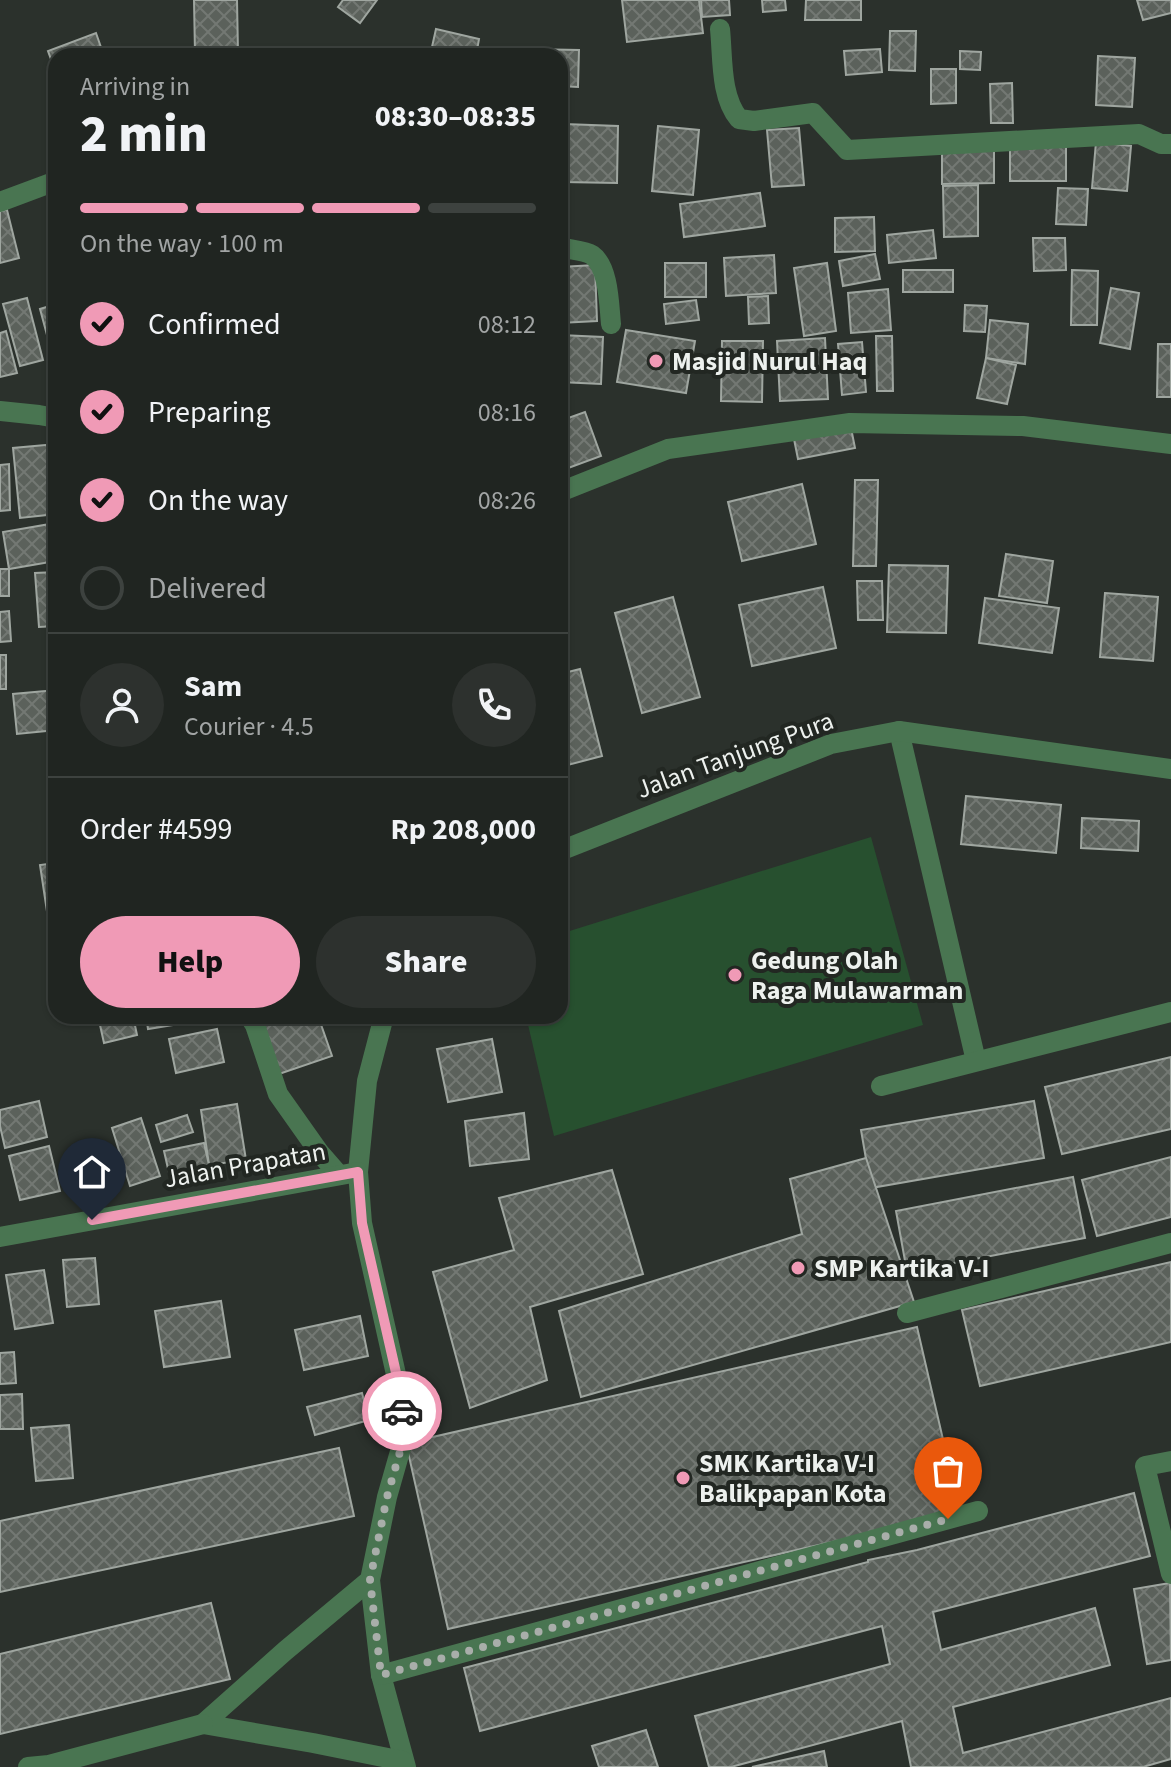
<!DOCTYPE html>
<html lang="en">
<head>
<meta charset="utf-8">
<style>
  :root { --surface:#202521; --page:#2d312e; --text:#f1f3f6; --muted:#a2a5a5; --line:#3d423f; --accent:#f09ab6 }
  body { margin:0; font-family:"Source Sans 3",sans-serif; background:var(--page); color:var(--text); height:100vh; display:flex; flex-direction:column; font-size:30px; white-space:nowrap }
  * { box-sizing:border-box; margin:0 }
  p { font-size:26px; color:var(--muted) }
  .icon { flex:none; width:44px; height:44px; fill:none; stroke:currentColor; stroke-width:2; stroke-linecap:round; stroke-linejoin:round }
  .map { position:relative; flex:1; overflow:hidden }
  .drawer { position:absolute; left:48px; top:48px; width:520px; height:976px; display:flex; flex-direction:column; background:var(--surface); border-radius:24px; box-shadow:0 2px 6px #0004,0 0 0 2px var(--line) }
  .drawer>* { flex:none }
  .pin { position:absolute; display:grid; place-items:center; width:68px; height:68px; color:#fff; margin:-82px -34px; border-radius:50% 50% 50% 0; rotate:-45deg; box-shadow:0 0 8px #0007 }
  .pin .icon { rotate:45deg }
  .courier { position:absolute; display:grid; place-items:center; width:80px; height:80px; margin:-40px; border:6px solid #f09ab6; border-radius:50%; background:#fff; color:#222; box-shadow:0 2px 10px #0007 }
  .overview em { font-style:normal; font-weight:800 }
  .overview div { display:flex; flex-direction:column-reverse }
  .overview { display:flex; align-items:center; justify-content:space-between; height:136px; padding:0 32px }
  h1 { font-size:52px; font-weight:800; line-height:60px }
  .bar { display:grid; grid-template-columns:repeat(4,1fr); gap:12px 8px; align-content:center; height:96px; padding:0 32px }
  .bar i { height:10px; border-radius:6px; background:var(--line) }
  .bar .on { background:var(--accent) }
  .bar p { grid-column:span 4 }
  .line { display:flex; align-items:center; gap:20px; padding:0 32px; border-top:2px solid var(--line) }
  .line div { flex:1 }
  .round { display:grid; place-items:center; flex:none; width:84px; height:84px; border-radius:42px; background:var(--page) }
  ol { padding:0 32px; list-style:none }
  li { display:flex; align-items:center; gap:24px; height:88px }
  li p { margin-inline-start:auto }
  li .icon { padding:8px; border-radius:50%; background:var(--accent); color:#111; stroke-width:4 }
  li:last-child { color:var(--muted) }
  li i { width:44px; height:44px; border:4px solid var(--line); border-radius:50% }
  .action { display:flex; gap:16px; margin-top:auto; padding:16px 32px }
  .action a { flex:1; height:92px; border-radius:48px; background:var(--accent); color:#111; font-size:32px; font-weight:800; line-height:92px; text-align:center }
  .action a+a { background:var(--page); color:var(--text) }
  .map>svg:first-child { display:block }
  .grass { fill:#27502f }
  .building { fill:url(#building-cross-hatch); stroke:#9fa6a0; stroke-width:2 }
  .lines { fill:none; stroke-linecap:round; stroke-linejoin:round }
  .minor { stroke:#497551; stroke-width:20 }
  .done { stroke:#a9aeaa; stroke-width:8; stroke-dasharray:0 14.4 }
  .route { stroke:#f09ab6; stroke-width:10 }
  .poi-dot { fill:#f09ab6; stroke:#222722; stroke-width:3 }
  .labels { text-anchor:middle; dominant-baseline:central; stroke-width:8; stroke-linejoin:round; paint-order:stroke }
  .poi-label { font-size:26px; font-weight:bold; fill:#edf1ee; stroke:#222722; text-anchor:start }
  .street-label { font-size:26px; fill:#edf1ee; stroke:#222722 }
</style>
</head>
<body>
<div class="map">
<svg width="1171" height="1767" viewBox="0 0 1171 1767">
  <defs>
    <pattern id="building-cross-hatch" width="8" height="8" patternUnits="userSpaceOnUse" patternTransform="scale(2)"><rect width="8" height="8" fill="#5b615b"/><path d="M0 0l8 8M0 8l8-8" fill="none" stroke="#737873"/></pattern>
  </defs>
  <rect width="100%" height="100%" fill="#2b312c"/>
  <path class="grass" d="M 871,837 L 923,1025 L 554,1136 L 526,1016 L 560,1016 L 560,934 Z"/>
  <g class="building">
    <path d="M 194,0 L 237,0 L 238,53 L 195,53 Z"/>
    <path d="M 343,0 L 377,0 L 360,23 L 338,7 Z"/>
    <path d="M 622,0 L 699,0 L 703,33 L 627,42 Z"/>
    <path d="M 701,0 L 729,0 L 730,15 L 702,17 Z"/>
    <path d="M 762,0 L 785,0 L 786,10 L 763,12 Z"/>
    <path d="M 806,0 L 861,0 L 861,20 L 805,20 Z"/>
    <path d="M 1137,0 L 1171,0 L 1171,13 L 1143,20 Z"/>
    <path d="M 436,29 L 479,39 L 476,56 L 430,56 Z"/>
    <path d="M 890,31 L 916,31 L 915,71 L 889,70 Z"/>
    <path d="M 96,33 L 104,56 L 56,56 L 56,73 L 48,51 Z"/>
    <path d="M 528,49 L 579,50 L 578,87 L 560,86 L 560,56 L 528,56 Z"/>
    <path d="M 880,49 L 882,72 L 846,75 L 844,51 Z"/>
    <path d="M 960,51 L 981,52 L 980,70 L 960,69 Z"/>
    <path d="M 1098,56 L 1135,58 L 1132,107 L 1096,105 Z"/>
    <path d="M 931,69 L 956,69 L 956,103 L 931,104 Z"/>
    <path d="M 1012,83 L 1013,123 L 991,123 L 990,84 Z"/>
    <path d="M 564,124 L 618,126 L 617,183 L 563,182 Z"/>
    <path d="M 658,126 L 699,130 L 693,195 L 652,191 Z"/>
    <path d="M 799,128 L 804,185 L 772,187 L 767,130 Z"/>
    <path d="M 1096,142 L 1131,146 L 1127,191 L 1092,188 Z"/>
    <rect x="1010" y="144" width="56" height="37"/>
    <path d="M 994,145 L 994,183 L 942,184 L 942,146 Z"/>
    <path d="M 978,185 L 978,236 L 944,237 L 943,186 Z"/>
    <path d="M 1058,188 L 1088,189 L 1086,225 L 1056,224 Z"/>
    <path d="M 760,193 L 765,226 L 684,237 L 680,204 Z"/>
    <path d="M 7,210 L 19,258 L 0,263 L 0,211 Z"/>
    <path d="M 874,217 L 875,251 L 835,252 L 835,218 Z"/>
    <path d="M 933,230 L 936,258 L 889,263 L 887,235 Z"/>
    <path d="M 1033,238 L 1065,238 L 1066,270 L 1034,271 Z"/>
    <path d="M 875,254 L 880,279 L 843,286 L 839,261 Z"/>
    <path d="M 774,255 L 776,293 L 726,296 L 724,258 Z"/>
    <rect x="665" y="263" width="41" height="34"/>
    <path d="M 827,263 L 836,331 L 804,336 L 794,268 Z"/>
    <path d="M 595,265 L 597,321 L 560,323 L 560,267 Z"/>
    <rect x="903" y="270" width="50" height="22"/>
    <path d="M 1072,270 L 1098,271 L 1097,325 L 1071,325 Z"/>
    <path d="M 1111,288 L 1139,293 L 1130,349 L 1100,343 Z"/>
    <path d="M 888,289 L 891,330 L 851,333 L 848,293 Z"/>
    <path d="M 768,296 L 769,323 L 749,324 L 748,297 Z"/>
    <path d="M 27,298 L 43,360 L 20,366 L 3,304 Z"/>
    <path d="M 696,300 L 699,320 L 666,324 L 664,304 Z"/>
    <path d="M 56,304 L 56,360 L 54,361 L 40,309 Z"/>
    <path d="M 965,305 L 987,306 L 985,332 L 964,331 Z"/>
    <path d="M 990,320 L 1028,324 L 1025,364 L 986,358 Z"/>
    <path d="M 626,330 L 695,341 L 686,393 L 617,382 Z"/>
    <path d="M 6,331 L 17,373 L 0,377 L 0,333 Z"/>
    <path d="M 560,335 L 603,337 L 601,384 L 560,382 Z"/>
    <path d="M 876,336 L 892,336 L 893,391 L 877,391 Z"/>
    <path d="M 825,338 L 828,399 L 780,401 L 777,341 Z"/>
    <path d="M 722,341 L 763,341 L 762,402 L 721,401 Z"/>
    <path d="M 862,342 L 866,392 L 842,395 L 838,344 Z"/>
    <path d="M 1158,344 L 1171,344 L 1171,397 L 1157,397 Z"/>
    <path d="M 986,358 L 1016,365 L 1007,404 L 977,398 Z"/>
    <path d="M 585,412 L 601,456 L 560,471 L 560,421 Z"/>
    <path d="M 851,428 L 855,448 L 798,459 L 794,439 Z"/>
    <path d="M 56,444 L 56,514 L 20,518 L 13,448 Z"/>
    <path d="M 9,464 L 10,510 L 0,511 L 0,465 Z"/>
    <path d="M 855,480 L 878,480 L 876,566 L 853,566 Z"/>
    <path d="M 802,484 L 816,544 L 742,561 L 728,502 Z"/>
    <path d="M 50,524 L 56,561 L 9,569 L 3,532 Z"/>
    <path d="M 1006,554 L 1053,561 L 1047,603 L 999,596 Z"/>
    <path d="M 889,565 L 948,566 L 946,633 L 887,632 Z"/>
    <rect x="0" y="569" width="9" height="27"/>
    <path d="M 56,572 L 56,626 L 39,627 L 35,573 Z"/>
    <path d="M 857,581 L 882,581 L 883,620 L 858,620 Z"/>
    <path d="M 823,587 L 836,648 L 752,666 L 739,605 Z"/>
    <path d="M 1105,593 L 1158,597 L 1153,661 L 1100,657 Z"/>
    <path d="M 673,597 L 700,697 L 642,713 L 615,613 Z"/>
    <path d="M 985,598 L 1059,608 L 1052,653 L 979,643 Z"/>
    <path d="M 9,611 L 11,641 L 0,642 L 0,612 Z"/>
    <rect x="0" y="655" width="6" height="34"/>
    <path d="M 580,669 L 602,756 L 560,767 L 560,674 Z"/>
    <path d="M 56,690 L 56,730 L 17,734 L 13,694 Z"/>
    <path d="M 966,796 L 1061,805 L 1056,853 L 961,844 Z"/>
    <path d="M 1082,818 L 1139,821 L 1138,851 L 1081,848 Z"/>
    <path d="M 56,863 L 56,937 L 51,938 L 40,865 Z"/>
    <path d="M 98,1016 L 133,1016 L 137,1035 L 104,1043 Z"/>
    <path d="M 146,1016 L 191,1016 L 192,1022 L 148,1029 Z"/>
    <path d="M 258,1016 L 318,1016 L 332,1056 L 279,1074 Z"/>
    <path d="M 217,1029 L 224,1062 L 176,1073 L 169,1039 Z"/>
    <path d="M 492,1039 L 502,1092 L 448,1102 L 437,1049 Z"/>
    <path d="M 1171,1057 L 1171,1129 L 1062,1154 L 1045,1087 Z"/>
    <path d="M 39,1101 L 47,1137 L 5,1148 L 0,1126 L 0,1110 Z"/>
    <path d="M 1034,1101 L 1044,1158 L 871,1188 L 861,1130 Z"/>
    <path d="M 237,1104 L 246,1160 L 209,1165 L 201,1110 Z"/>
    <path d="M 524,1113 L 529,1159 L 470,1166 L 465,1121 Z"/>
    <path d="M 187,1115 L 193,1132 L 161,1142 L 156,1125 Z"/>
    <path d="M 141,1118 L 160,1176 L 130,1186 L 112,1128 Z"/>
    <path d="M 204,1143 L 209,1165 L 169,1173 L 164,1151 Z"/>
    <path d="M 49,1146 L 60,1191 L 20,1200 L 9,1156 Z"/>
    <path d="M 1171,1157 L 1171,1217 L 1097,1236 L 1082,1180 Z"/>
    <path d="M 866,1158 L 914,1302 L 581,1397 L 559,1311 L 802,1234 L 790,1179 Z"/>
    <path d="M 612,1170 L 643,1274 L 530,1307 L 547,1380 L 470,1408 L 433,1272 L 514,1250 L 499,1198 Z"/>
    <path d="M 1073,1177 L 1085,1238 L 907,1272 L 896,1211 Z"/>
    <path d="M 95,1258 L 99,1304 L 67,1307 L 63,1260 Z"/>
    <path d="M 1171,1262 L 1171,1342 L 980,1386 L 962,1310 Z"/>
    <path d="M 44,1270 L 53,1323 L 15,1329 L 6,1275 Z"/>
    <path d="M 221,1301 L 230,1357 L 164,1367 L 155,1311 Z"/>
    <path d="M 360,1316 L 368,1356 L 304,1370 L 295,1330 Z"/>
    <path d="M 917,1327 L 960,1513 L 448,1629 L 406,1443 Z"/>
    <path d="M 14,1352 L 16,1383 L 0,1384 L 0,1353 Z"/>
    <path d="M 362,1393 L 369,1420 L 315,1435 L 307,1407 Z"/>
    <path d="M 22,1394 L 23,1429 L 0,1429 L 0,1395 Z"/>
    <path d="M 69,1425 L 73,1478 L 36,1481 L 31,1428 Z"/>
    <path d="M 339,1448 L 354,1516 L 0,1592 L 0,1521 Z"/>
    <path d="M 1134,1493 L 1150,1556 L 933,1612 L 941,1650 L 1095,1608 L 1110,1665 L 953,1707 L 963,1753 L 1171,1698 L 1171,1759 L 1143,1767 L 911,1767 L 902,1721 L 731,1767 L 709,1767 L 695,1716 L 890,1664 L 882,1626 L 480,1731 L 464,1668 L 868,1562 L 868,1560 L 917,1550 Z"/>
    <path d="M 1170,1583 L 1171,1660 L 1147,1664 L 1134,1589 Z"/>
    <path d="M 211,1603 L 230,1679 L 0,1734 L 0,1654 Z"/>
    <path d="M 646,1730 L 658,1767 L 599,1767 L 592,1746 Z"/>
    <path d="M 824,1751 L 827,1767 L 752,1767 Z"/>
  </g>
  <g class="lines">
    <g class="minor">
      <path d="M 720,29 C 723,58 720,96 739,119 L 754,121 L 813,113 L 847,150 L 1139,134 L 1161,144 L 1171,144"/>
      <path d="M 0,202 L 56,181"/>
      <path d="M 560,247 C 569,250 584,250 592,255 C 609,267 609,305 611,324"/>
      <path d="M 0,411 L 39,415 L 56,418"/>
      <path d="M 560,492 L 668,449 L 850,423 L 1023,426 L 1171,444"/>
      <path d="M 899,731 L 976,1061"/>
      <path d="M 560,851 L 831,744 L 899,731 L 1171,769"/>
      <path d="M 249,1016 L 255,1025 L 278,1094 L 319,1152 L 339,1175"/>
      <path d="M 384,1016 L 367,1081 L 358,1172 L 362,1223 L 402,1401 L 403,1441 L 387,1497 L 370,1580 L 381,1675 L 406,1767"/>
      <path d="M 881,1086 L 1171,1012"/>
      <path d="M 0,1237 L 358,1172"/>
      <path d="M 907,1313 L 1171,1243"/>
      <path d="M 1171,1461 L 1145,1466 L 1171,1574"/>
      <path d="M 370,1580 L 285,1651 L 203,1724 L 313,1743 L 403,1761"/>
      <path d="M 381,1675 L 978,1511"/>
      <path d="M 28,1767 L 49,1765 L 203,1724"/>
    </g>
  </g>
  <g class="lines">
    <path class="done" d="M 402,1411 L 403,1441 L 387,1497 L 370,1580 L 381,1675 L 948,1519"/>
    <path class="route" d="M 92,1220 L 358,1172 L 362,1223 L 397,1377 L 402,1411"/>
  </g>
  <g class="poi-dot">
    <circle cx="656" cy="361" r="8"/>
    <circle cx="735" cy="975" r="8"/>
    <circle cx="798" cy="1268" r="8"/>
    <circle cx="683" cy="1478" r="8"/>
  </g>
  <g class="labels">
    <g class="poi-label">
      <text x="672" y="361">Masjid Nurul Haq</text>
      <text x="751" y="960">Gedung Olah<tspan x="751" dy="30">Raga Mulawarman</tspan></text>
      <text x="814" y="1268">SMP Kartika V-I</text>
      <text x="699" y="1463">SMK Kartika V-I<tspan x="699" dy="30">Balikpapan Kota</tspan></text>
    </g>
    <g class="street-label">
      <text transform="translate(735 755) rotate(-20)">Jalan Tanjung Pura</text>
      <text transform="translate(245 1165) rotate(-10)">Jalan Prapatan</text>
    </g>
  </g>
</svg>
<div class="pin" style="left:948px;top:1519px;background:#ea580c"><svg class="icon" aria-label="bag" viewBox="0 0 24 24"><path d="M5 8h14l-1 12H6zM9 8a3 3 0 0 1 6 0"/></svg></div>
<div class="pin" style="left:92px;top:1220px;background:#1f2937"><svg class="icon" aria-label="home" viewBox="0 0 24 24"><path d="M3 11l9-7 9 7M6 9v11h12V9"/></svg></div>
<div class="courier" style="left:402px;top:1411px"><svg class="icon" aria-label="car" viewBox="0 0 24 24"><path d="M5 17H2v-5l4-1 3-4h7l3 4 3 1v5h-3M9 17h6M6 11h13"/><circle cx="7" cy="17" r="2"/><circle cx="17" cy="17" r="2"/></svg></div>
<section class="drawer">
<div class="overview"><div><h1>2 min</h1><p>Arriving in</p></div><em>08:30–08:35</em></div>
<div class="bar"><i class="on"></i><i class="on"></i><i class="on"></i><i></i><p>On the way · 100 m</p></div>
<ol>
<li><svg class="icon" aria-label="check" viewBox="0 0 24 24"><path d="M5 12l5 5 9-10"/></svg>Confirmed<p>08:12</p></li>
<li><svg class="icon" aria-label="check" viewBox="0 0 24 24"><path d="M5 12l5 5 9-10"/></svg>Preparing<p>08:16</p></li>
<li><svg class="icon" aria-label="check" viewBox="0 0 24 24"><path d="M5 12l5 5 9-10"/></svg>On the way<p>08:26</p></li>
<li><i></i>Delivered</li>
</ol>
<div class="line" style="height:144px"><a class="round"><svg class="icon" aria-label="person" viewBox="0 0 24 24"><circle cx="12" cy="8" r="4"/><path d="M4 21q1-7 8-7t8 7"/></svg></a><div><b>Sam</b><p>Courier · 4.5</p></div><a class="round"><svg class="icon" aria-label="phone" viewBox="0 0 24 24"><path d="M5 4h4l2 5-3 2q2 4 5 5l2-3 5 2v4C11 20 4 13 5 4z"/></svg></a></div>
<div class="line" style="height:104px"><div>Order #4599</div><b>Rp 208,000</b></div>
<div class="action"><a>Help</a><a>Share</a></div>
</section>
</div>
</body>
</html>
